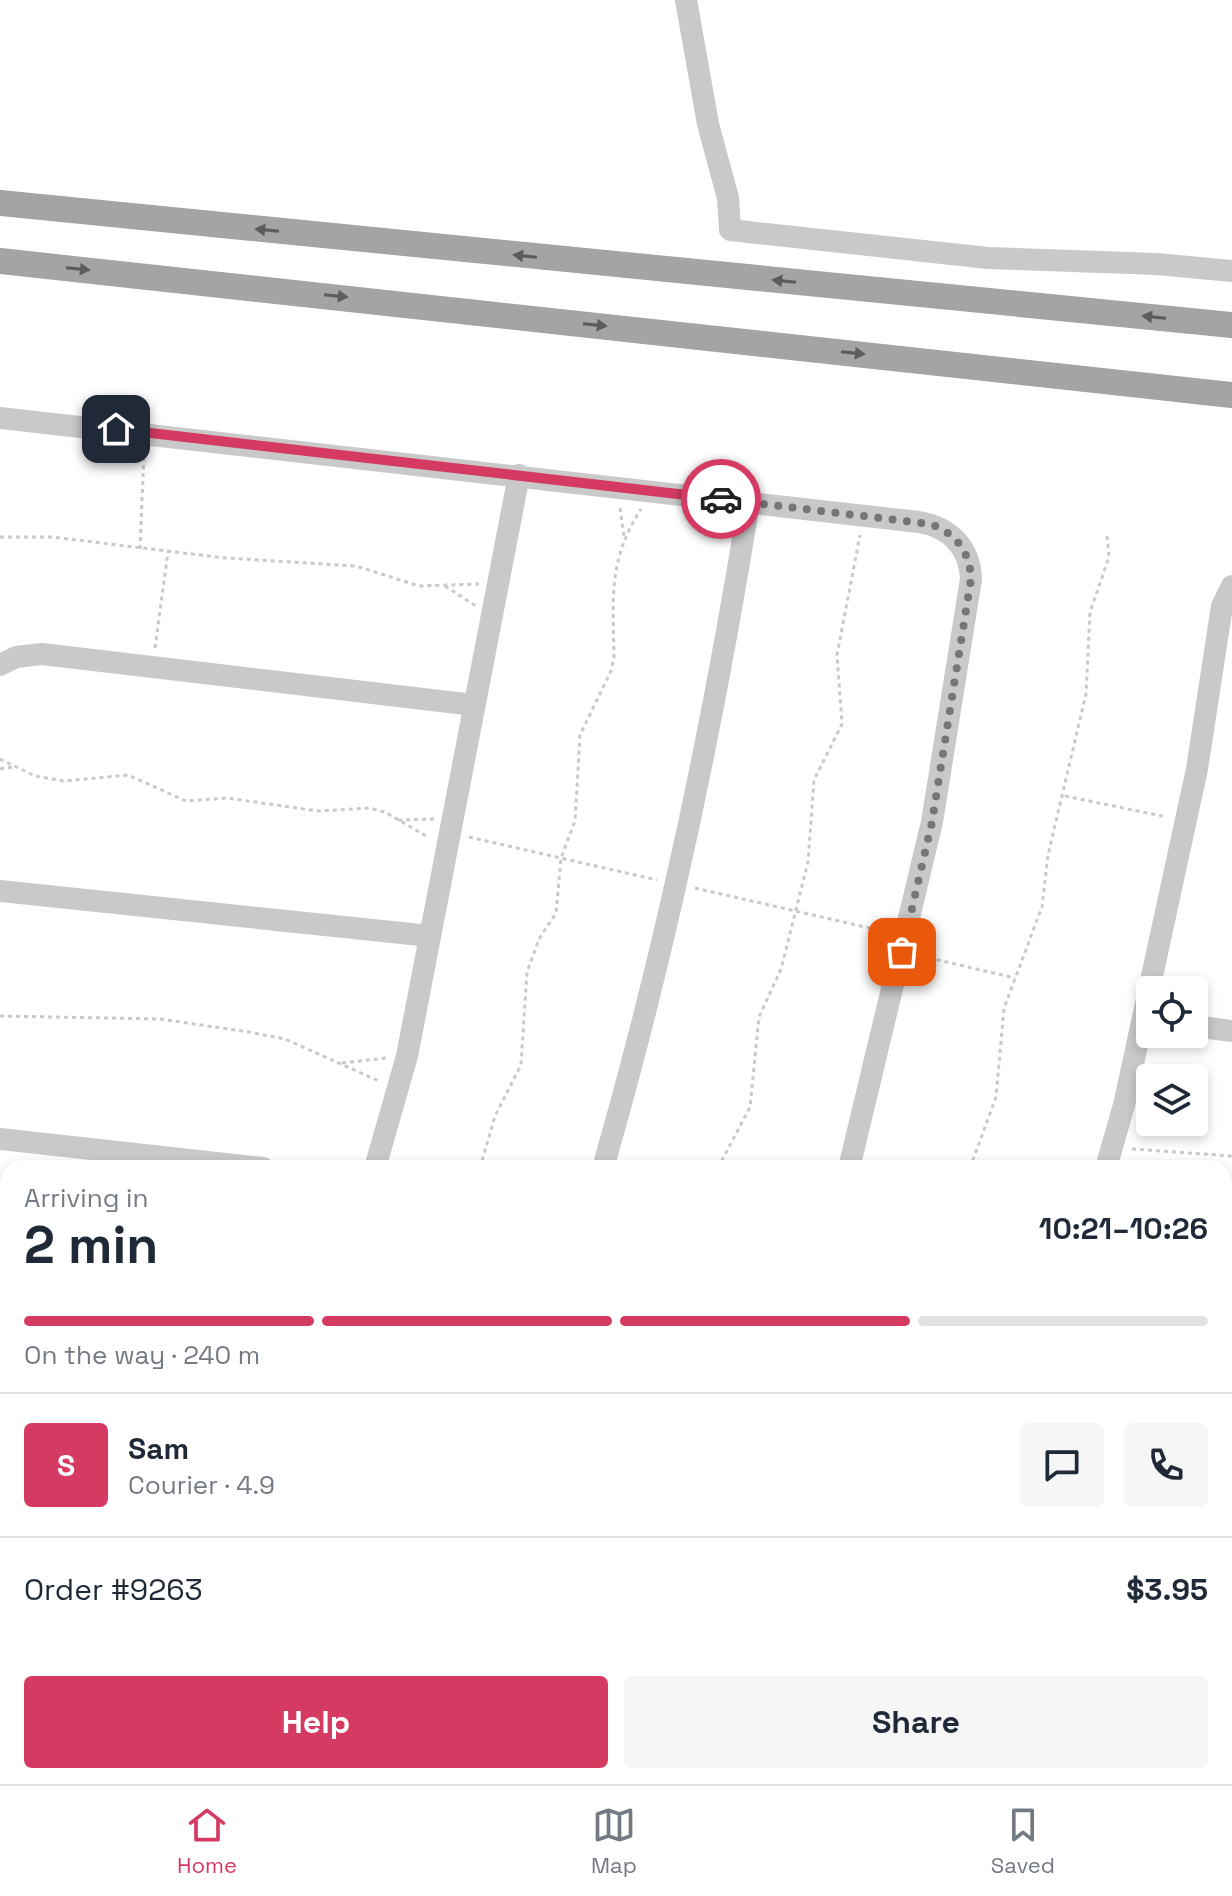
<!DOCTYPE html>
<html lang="en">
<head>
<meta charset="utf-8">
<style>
  :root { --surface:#fff; --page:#f6f6f7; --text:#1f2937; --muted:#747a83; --line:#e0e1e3; --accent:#d53b62 }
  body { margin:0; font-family:"Space Grotesk",sans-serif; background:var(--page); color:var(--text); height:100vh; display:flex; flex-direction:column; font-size:30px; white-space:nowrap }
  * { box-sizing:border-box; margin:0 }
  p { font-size:26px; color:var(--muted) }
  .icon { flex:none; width:44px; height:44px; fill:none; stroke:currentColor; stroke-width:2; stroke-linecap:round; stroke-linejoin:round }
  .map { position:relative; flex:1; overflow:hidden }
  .drawer { position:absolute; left:0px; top:1160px; width:1232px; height:624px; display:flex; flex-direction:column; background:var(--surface); border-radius:24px 24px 0 0; box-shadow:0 4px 12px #0003 }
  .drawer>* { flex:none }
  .controls { position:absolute; left:1136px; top:976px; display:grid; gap:16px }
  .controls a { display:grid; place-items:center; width:72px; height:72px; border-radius:8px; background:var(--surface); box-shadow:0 4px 12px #0003; font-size:40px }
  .pin { position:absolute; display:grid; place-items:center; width:68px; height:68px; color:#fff; margin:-34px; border-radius:16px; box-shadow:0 4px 12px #0006 }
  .courier { position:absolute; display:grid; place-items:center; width:80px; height:80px; margin:-40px; border:6px solid #d53b62; border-radius:50%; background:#fff; color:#222; box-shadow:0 2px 10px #0007 }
  .headline em { font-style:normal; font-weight:700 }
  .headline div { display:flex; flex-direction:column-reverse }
  .headline { display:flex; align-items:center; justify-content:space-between; height:136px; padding:0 24px }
  h1 { font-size:52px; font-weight:700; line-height:60px }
  .bar { display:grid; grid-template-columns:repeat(4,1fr); gap:12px 8px; align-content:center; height:96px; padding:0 24px }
  .bar i { height:10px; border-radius:6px; background:var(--line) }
  .bar .on { background:var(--accent) }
  .bar p { grid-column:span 4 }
  .line { display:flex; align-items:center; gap:20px; padding:0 24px; border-top:2px solid var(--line) }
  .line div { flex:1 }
  .round { display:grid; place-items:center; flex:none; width:84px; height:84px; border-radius:8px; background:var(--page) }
  .button { display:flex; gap:16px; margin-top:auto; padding:16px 24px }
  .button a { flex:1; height:92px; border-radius:8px; background:var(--accent); color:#fff; font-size:32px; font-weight:700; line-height:92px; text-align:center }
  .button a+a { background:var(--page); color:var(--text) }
  .tab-bar { display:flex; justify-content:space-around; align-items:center; height:112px; border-top:2px solid var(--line); background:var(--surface); font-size:22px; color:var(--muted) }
  .tab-bar a { display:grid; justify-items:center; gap:4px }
  .tab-bar .on { color:var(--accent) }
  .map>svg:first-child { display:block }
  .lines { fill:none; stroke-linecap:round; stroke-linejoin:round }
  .path { stroke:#c9c9c9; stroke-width:3; stroke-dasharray:4 4; stroke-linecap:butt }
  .minor { stroke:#c9c9c9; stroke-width:22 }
  .major { stroke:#a4a4a4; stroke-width:26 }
  .oneway { fill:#5c5c5c }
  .done { stroke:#767676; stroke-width:8; stroke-dasharray:0 14.4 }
  .route { stroke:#d53b62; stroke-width:10 }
</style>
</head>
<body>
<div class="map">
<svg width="1232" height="1784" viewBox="0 0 1232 1784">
  <rect width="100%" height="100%" fill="#fff"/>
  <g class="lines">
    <g class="path">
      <path d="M 620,508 L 624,536"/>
      <path d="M 0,537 L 52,537 L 225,558 L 356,566 L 419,586 L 479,584"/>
      <path d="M 140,549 L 144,453"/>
      <path d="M 445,586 L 476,606"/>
      <path d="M 155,648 L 168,552"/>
      <path d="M 0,759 L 35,776 L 64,781 L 128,775 L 186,801 L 227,798 L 318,811 L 369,808 L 385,812 L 428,837"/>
      <path d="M 0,769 L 12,767"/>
      <path d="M 1065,796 L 1167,817"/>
      <path d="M 398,820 L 434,819"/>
      <path d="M 469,837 L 657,880"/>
      <path d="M 695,888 L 887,932"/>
      <path d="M 921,956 L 1015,978"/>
      <path d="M 0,1016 L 160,1019 L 249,1032 L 285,1039 L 381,1082"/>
      <path d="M 342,1063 L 386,1058"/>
      <path d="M 1132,1149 L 1232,1156"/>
      <path d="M 480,1168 L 495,1116 L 521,1065 L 527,972 L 539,939 L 556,913 L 561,858 L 575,821 L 580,735 L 611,671 L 614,657 C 613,599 608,560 641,509"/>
      <path d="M 718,1168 L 750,1107 L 759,1017 L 781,969 L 808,862 L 814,780 L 842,724 L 837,655 L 860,535"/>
      <path d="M 970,1168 L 996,1097 L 1004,1008 L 1042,907 L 1048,855 L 1086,694 L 1090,612 L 1109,557 L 1107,536"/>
      <path d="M 1224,1384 L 1232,1385"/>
      <path d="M 0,1420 L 8,1420"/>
      <path d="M 0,1670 L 8,1671"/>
      <path d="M 946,1776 L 944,1782 L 949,1784"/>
      <path d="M 1037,1776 L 1058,1784"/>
      <path d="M 285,1784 L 286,1776"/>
      <path d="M 1027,1784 L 1030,1776"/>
    </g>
    <g class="minor">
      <path d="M 686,0 L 708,124 L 728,198 L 730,230 L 988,258 L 1157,264 L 1232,271"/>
      <path d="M 0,418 L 919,522 C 950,527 970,548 971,579 L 932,822 L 849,1168"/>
      <path d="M 0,665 L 16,657 L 42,654 L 474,705"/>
      <path d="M 0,891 L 430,936"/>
      <path d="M 1194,1026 L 1232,1031"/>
      <path d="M 0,1139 L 263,1168"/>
      <path d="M 375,1168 L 407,1056 L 519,475"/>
      <path d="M 603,1168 C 666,949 713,727 749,502"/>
      <path d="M 1106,1168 L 1124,1105 L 1197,769 L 1222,606 L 1232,586"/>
      <path d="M 0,1204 L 8,1205"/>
      <path d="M 0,1237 L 8,1237"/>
      <path d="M 1224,1263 L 1232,1263"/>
      <path d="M 0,1302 L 8,1303"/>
      <path d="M 1224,1548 L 1224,1585"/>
      <path d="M 0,1549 L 8,1550"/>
      <path d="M 701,1784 L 704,1776"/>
      <path d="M 769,1784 L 772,1776"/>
      <path d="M 805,1784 L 808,1776"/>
      <path d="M 888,1784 L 892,1776"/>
      <path d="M 1152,1784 L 1155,1776"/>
    </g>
    <g class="major">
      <path d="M 0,203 L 1232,325"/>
      <path d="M 0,261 L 1232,395"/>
    </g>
  </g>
  <defs><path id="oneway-solid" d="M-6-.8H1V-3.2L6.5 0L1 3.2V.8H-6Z" transform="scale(2)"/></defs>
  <g class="oneway">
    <use href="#oneway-solid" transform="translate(267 230) rotate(-174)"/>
    <use href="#oneway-solid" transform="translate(525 256) rotate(-174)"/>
    <use href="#oneway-solid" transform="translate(78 269) rotate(6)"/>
    <use href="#oneway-solid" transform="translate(784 281) rotate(-174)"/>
    <use href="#oneway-solid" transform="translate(336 296) rotate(6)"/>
    <use href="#oneway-solid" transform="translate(1154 317) rotate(-174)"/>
    <use href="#oneway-solid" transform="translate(595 325) rotate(6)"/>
    <use href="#oneway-solid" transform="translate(853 353) rotate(6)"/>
  </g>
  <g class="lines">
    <path class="done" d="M 721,499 L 930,524 C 956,533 970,552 971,579 L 932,822 L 902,952"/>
    <path class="route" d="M 116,429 L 721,499"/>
  </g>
</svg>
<div class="controls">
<a><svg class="icon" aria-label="locate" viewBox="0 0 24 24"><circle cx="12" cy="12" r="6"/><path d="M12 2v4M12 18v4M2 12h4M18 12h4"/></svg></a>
<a><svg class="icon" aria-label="layers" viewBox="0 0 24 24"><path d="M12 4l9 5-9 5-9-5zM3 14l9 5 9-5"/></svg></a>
</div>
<div class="pin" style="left:902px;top:952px;background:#ea580c"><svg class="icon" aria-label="bag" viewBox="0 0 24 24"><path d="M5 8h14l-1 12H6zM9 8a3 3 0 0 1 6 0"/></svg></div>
<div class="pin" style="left:116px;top:429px;background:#1f2937"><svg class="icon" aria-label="home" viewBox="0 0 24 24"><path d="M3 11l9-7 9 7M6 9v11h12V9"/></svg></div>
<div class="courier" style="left:721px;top:499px"><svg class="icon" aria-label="car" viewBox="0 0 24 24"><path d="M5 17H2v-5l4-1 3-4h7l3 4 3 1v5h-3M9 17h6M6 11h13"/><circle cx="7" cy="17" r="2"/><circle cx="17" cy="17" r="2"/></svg></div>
<section class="drawer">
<div class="headline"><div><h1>2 min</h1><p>Arriving in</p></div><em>10:21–10:26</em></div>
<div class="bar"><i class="on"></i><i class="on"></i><i class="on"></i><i></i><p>On the way · 240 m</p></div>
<div class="line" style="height:144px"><b class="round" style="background:var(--accent);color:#fff">S</b><div><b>Sam</b><p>Courier · 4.9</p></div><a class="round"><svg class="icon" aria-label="chat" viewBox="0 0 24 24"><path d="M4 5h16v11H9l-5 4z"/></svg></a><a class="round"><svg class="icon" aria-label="phone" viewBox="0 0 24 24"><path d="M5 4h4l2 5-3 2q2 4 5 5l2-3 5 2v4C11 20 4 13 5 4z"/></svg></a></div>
<div class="line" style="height:104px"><div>Order #9263</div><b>$3.95</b></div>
<div class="button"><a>Help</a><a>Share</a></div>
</section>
</div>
<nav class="tab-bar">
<a class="on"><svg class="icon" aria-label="home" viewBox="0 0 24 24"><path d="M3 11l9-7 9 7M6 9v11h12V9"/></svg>Home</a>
<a><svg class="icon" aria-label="map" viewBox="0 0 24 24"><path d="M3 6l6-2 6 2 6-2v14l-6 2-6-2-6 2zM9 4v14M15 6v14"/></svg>Map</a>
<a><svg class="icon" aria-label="saved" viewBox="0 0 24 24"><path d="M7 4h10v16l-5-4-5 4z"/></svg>Saved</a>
</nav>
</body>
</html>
